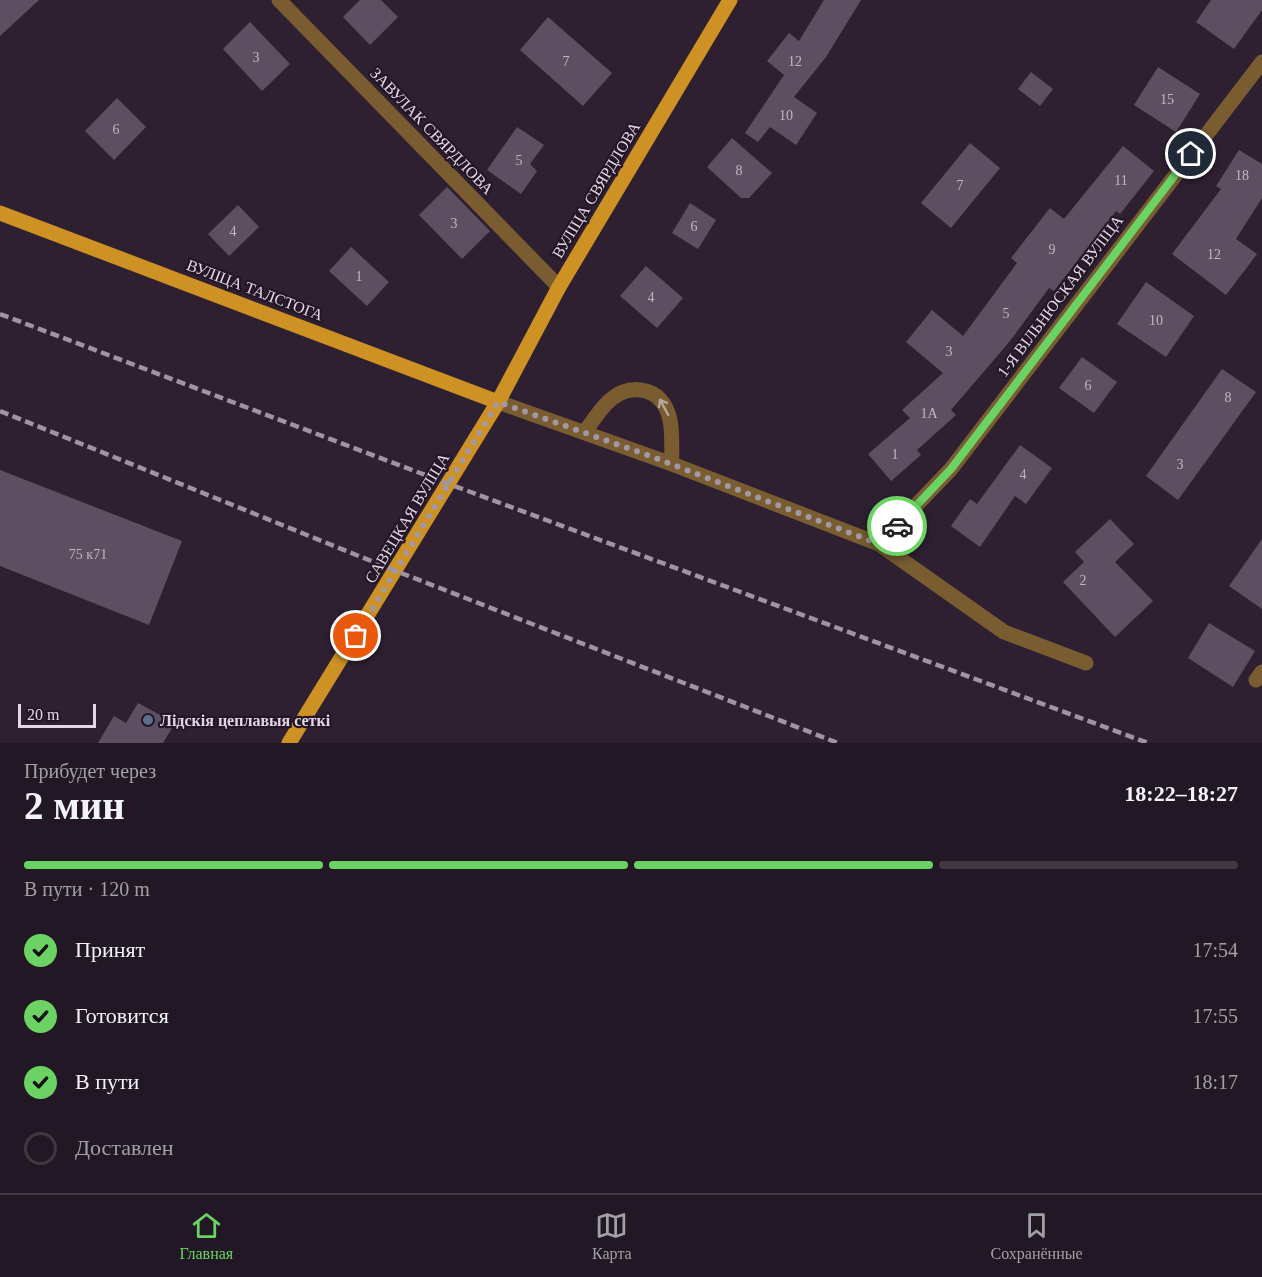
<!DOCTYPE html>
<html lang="ru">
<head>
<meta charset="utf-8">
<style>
  :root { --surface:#221825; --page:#2e2532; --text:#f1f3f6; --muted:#a2a0a7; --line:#3f3742; --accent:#6bd363 }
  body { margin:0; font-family:"Times New Roman",serif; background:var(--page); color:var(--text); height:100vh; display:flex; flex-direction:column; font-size:22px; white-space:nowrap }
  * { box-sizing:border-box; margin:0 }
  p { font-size:20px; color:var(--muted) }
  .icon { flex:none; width:33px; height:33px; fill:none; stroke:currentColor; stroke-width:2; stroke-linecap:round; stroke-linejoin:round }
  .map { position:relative; height:743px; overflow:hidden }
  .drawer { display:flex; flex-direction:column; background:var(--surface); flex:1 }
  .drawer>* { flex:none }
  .scale { position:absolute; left:18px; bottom:15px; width:78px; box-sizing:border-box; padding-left:6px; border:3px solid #e1d8e3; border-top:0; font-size:16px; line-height:21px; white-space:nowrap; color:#e1d8e3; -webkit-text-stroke:4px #241627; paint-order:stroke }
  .pin { position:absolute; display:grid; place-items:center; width:51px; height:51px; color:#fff; margin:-26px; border:3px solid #fff; border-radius:50%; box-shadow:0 2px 6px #0007 }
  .courier { position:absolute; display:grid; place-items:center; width:60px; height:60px; margin:-30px; border:4px solid #6bd363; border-radius:50%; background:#fff; color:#222; box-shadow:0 2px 8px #0007 }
  .headline em { font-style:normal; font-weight:700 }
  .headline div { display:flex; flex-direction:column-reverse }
  .headline { display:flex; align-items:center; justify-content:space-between; height:102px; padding:0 24px }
  h1 { font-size:39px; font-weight:700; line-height:45px }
  .bar { display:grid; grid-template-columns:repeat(4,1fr); gap:9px 6px; align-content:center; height:72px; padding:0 24px }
  .bar i { height:8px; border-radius:4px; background:var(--line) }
  .bar .selected { background:var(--accent) }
  .bar p { grid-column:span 4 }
  ol { padding:0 24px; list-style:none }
  li { display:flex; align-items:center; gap:18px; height:66px }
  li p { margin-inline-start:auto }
  li .icon { padding:6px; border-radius:50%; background:var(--accent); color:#111; stroke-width:4 }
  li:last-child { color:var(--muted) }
  li i { width:33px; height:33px; border:3px solid var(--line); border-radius:50% }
  .menu { display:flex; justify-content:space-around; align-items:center; height:84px; border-top:2px solid var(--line); background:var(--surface); font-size:16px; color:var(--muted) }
  .menu a { display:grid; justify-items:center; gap:3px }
  .menu .selected { color:var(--accent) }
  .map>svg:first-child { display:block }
  .building { fill:#5e4e62 }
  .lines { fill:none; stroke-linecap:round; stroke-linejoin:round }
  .minor { stroke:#795c30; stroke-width:15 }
  .major { stroke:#cd9124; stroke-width:15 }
  .rail { stroke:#9f94a1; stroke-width:4.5; stroke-dasharray:9 4.5; stroke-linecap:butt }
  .oneway { stroke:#b7a69b }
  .done { stroke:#a298a5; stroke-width:6; stroke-dasharray:0 10.8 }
  .route { stroke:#6bd363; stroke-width:8 }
  .service-dot { fill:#5c6f8a; stroke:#241627; stroke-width:2 }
  .labels { text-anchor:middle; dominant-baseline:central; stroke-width:4.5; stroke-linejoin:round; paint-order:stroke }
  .number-label { font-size:14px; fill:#c0b6c3 }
  .street-label { font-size:16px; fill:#e1d8e3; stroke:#241627 }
  .poi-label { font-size:16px; font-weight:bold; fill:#e1d8e3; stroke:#241627; text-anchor:start }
</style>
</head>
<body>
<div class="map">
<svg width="1262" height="743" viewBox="0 0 1262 743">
  <rect width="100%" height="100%" fill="#2e2031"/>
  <g class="building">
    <path d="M 0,0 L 39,0 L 0,36 Z"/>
    <path d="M 360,0 L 381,0 L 398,17 L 370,45 L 343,17 Z"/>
    <path d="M 824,0 L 861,0 L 826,57 L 794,97 L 817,113 L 796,145 L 770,127 L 758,142 L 745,133 L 784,75 L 767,61 L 789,33 L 799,41 Z"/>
    <path d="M 1211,0 L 1262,0 L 1262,10 L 1234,49 L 1196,22 Z"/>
    <path d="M 548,17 L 612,73 L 583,106 L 520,50 Z"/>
    <path d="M 250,22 L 290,64 L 262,91 L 223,49 Z"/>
    <path d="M 1158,67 L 1200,94 L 1176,132 L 1134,105 Z"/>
    <path d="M 1031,72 L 1053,89 L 1040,106 L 1018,89 Z"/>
    <path d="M 117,98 L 146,127 L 114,160 L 85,131 Z"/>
    <path d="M 517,127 L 544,145 L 530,164 L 537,171 L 521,194 L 487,170 Z"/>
    <path d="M 732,138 L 772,173 L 749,198 L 741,198 L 707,167 Z"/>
    <path d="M 970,143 L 1000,168 L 951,228 L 921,203 Z"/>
    <path d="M 1123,146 L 1154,171 L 1120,214 L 1116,211 L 1054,291 L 1049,288 L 1010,341 L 951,410 L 956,415 L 917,450 L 921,455 L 891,481 L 868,454 L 910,418 L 902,410 L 943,373 L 906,342 L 932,310 L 963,336 L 1017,263 L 1011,258 L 1050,208 L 1064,219 Z"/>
    <path d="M 1239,150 L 1262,164 L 1262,198 L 1236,239 L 1257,254 L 1226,295 L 1172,254 L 1221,189 L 1216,186 Z"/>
    <path d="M 447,187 L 490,231 L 462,259 L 419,215 Z"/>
    <path d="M 690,203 L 716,220 L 698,249 L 672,233 Z"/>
    <path d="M 238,205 L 259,227 L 229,256 L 208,234 Z"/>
    <path d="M 351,247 L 389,282 L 367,306 L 329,271 Z"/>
    <path d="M 646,266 L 683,298 L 657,328 L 620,296 Z"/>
    <path d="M 1146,282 L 1194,316 L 1166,357 L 1117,324 Z"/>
    <path d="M 1082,357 L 1117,382 L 1094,413 L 1059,388 Z"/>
    <path d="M 1222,369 L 1256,392 L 1178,500 L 1146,476 Z"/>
    <path d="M 1020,445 L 1052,468 L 1026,504 L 1015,496 L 980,547 L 951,526 L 970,499 L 977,504 Z"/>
    <path d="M 0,470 L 182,541 L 149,625 L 0,566 Z"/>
    <path d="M 1110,519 L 1134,544 L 1115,562 L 1153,601 L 1115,637 L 1063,582 L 1084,562 L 1075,552 Z"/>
    <path d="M 1262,539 L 1262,609 L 1229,586 Z"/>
    <path d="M 1209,623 L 1255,651 L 1233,687 L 1188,658 Z"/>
    <path d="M 138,703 L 175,723 L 163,743 L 98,743 L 114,716 L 126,723 Z"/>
  </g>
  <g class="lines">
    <g class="minor">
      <path d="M 279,0 L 559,287"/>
      <path d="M 498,402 L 672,464 L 879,544 L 1004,632 L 1086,663"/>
      <path d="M 585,432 C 600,410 616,383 646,391 C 656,394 661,399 666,408 C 674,424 671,447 672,464"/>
      <path d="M 879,544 L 951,469 L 1262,62"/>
      <path d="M 1256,680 L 1262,672"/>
    </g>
    <g class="major">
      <path d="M 0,213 L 498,402"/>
      <path d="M 289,743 L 498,402 L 559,287 L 730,0"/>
    </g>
    <g class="rail">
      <path d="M 0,314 L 449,484 L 1148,743"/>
      <path d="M 0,411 L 396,571 L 838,743"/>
    </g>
  </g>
  <defs><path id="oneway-shaft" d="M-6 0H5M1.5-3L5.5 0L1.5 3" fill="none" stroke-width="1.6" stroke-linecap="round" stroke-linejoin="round" transform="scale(1.5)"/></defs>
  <use class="oneway" href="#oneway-shaft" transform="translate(664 407) rotate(-118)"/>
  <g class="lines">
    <path class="done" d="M 356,636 L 498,402 L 650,456 L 879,544 L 897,526"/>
    <path class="route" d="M 897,526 L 951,469 L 1191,154"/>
  </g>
  <circle class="service-dot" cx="148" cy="720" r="6"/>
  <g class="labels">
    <g class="number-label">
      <text x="256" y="57">3</text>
      <text x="566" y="61">7</text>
      <text x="795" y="61">12</text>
      <text x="1167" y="99">15</text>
      <text x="786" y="115">10</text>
      <text x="116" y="129">6</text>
      <text x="519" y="160">5</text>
      <text x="739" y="170">8</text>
      <text x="1242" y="175">18</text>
      <text x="1121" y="180">11</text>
      <text x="960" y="185">7</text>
      <text x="454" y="223">3</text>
      <text x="694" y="226">6</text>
      <text x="233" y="231">4</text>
      <text x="1052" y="249">9</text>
      <text x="1214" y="254">12</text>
      <text x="359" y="276">1</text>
      <text x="651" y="297">4</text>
      <text x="1006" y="313">5</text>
      <text x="1156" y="320">10</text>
      <text x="949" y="351">3</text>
      <text x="1088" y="385">6</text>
      <text x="1228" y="397">8</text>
      <text x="929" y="413">1А</text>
      <text x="895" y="454">1</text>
      <text x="1180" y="464">3</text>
      <text x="1023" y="474">4</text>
      <text x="88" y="554">75 к71</text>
      <text x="1083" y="580">2</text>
    </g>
    <g class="street-label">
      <text transform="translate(432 131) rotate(46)">ЗАВУЛАК СВЯРДЛОВА</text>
      <text transform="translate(596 190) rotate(-59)">ВУЛІЦА СВЯРДЛОВА</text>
      <text transform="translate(255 290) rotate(21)">ВУЛІЦА ТАЛСТОГА</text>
      <text transform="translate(1060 296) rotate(-53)">1-Я ВІЛЬНЮСКАЯ ВУЛІЦА</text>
      <text transform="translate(407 518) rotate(-59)">САВЕЦКАЯ ВУЛІЦА</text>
    </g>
    <g class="poi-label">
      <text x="160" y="720">Лідскія цеплавыя сеткі</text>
    </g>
  </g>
</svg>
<div class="scale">20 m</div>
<div class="pin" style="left:356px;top:636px;background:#ea580c"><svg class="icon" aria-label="bag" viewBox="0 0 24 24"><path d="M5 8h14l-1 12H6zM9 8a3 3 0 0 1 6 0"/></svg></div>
<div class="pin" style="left:1191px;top:154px;background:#1f2937"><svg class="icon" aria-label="home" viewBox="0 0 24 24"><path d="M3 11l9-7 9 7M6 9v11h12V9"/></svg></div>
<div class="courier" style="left:897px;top:526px"><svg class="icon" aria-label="car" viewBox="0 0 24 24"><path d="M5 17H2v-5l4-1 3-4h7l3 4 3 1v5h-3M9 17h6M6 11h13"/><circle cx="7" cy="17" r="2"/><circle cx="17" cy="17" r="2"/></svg></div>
</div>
<section class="drawer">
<div class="headline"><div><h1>2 мин</h1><p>Прибудет через</p></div><em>18:22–18:27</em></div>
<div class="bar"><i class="selected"></i><i class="selected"></i><i class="selected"></i><i></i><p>В пути · 120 m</p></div>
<ol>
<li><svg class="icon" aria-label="check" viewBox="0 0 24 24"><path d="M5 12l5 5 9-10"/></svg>Принят<p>17:54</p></li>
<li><svg class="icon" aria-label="check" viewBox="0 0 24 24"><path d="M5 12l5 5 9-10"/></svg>Готовится<p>17:55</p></li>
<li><svg class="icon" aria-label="check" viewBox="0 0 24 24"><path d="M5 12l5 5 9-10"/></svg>В пути<p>18:17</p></li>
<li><i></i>Доставлен</li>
</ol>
</section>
<nav class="menu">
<a class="selected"><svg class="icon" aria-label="home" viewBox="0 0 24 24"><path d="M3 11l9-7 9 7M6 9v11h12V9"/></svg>Главная</a>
<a><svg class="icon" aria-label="map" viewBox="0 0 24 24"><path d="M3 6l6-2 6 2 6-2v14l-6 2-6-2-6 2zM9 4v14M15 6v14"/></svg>Карта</a>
<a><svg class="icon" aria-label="saved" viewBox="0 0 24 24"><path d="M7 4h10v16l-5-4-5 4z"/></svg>Сохранённые</a>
</nav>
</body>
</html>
